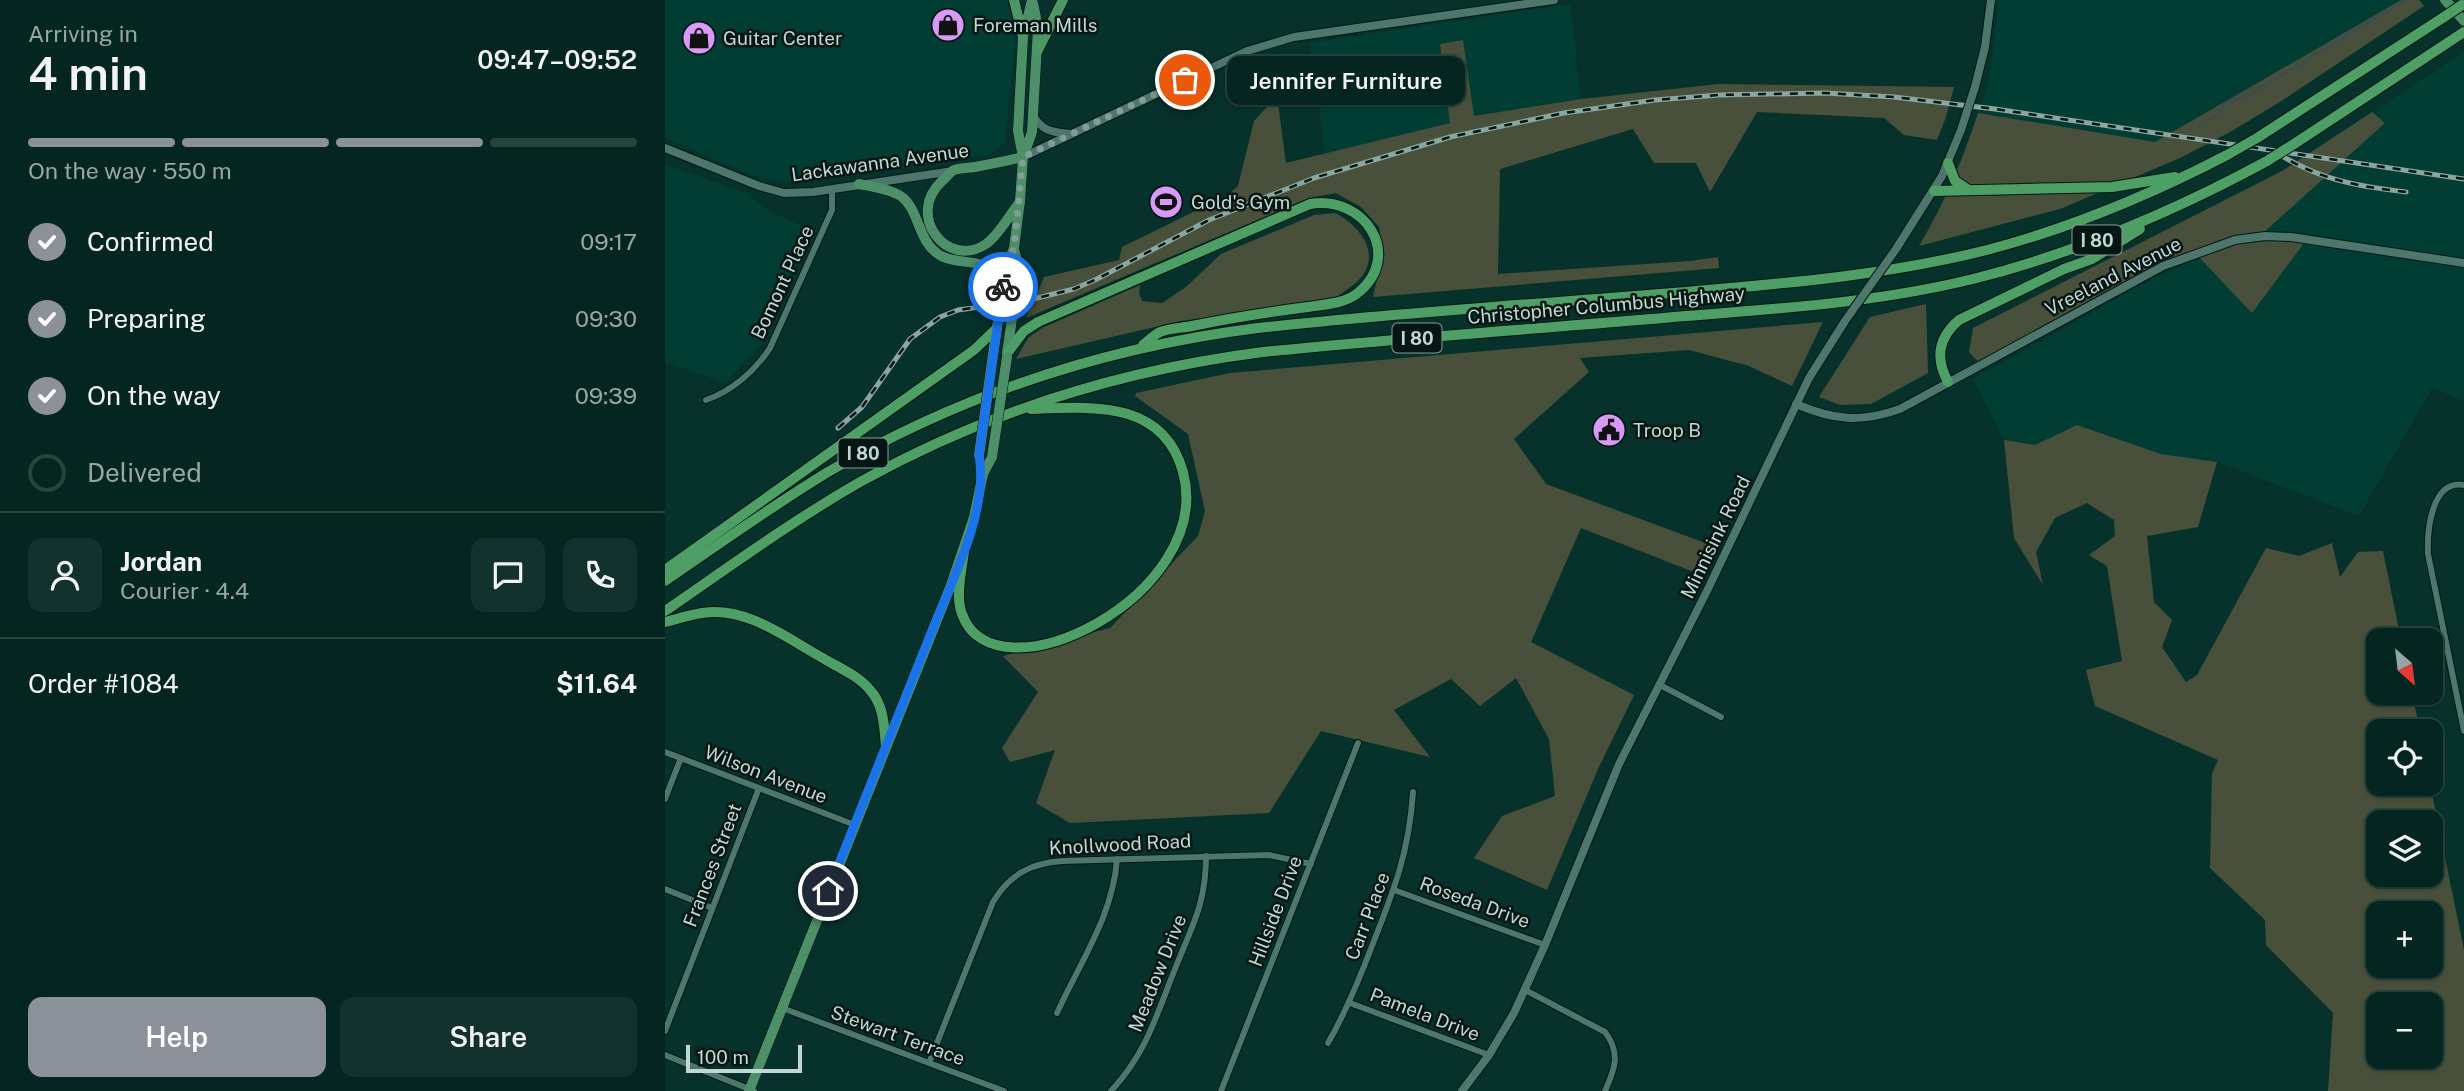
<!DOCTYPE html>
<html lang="en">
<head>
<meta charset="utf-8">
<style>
  :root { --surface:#052620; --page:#13322d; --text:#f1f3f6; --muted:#97a5a5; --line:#26433e; --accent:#8c9099 }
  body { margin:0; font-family:"Public Sans",sans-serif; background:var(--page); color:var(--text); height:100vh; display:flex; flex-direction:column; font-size:26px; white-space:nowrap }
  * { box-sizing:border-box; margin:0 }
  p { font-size:23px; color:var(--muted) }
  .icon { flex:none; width:38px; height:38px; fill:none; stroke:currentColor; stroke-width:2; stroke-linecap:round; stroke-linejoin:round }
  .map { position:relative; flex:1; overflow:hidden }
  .sheet { display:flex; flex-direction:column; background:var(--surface); width:665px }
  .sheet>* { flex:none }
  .needle { width:46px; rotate:152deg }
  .buttons { position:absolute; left:1701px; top:628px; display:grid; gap:14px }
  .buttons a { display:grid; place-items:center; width:77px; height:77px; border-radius:14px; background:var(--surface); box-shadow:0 2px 5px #0004,0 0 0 2px var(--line); font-size:35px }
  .scale { position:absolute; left:21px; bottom:18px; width:116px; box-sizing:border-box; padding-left:7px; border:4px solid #c1d7d1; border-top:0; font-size:19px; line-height:24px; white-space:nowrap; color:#c1d7d1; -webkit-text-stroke:5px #061713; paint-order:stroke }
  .pin { position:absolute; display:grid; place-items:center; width:60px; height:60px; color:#fff; margin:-30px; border:4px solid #fff; border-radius:50%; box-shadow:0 2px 7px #0007 }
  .courier { position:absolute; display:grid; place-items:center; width:70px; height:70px; margin:-35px; border:5px solid #1a73e8; border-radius:50%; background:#fff; color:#222; box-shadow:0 2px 9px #0007 }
  .bubble { position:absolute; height:49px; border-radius:14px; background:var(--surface); box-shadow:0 2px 5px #0004,0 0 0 2px var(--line); font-size:23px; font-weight:600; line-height:49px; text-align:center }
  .headline em { font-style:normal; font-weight:600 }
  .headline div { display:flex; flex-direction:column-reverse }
  .headline { display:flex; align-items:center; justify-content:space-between; height:119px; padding:0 28px }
  h1 { font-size:46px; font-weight:600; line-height:52px }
  .bar { display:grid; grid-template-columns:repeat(4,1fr); gap:10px 7px; align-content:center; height:84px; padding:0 28px }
  .bar i { height:9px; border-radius:5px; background:var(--line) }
  .bar .current { background:var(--accent) }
  .bar p { grid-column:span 4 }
  .line { display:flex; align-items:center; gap:18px; padding:0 28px; border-top:2px solid var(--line) }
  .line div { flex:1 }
  .round { display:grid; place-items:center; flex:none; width:74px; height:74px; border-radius:14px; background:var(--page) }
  ol { padding:0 28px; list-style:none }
  li { display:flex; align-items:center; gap:21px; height:77px }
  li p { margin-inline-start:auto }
  li .icon { padding:7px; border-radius:50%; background:var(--accent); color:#fff; stroke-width:4 }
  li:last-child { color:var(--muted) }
  li i { width:38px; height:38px; border:4px solid var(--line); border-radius:50% }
  .action { display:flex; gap:14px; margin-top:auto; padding:14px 28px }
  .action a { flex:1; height:80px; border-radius:14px; background:var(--accent); color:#fff; font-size:28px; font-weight:600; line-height:80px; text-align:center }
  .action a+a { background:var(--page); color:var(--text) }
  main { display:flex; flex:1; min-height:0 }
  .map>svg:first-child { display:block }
  .built { fill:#023d34 }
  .green { fill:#48503b; fill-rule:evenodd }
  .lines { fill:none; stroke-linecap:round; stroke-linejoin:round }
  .stream { stroke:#3b4c52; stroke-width:2.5 }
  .minor-casing { stroke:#001913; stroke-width:8 }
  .tertiary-casing { stroke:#001913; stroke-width:10 }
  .primary-casing { stroke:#001913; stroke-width:11 }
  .trunk-casing { stroke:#001913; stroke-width:12 }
  .motorway-casing { stroke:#001913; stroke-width:12 }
  .minor { stroke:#4d766d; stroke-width:6 }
  .tertiary { stroke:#4d766d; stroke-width:8 }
  .primary { stroke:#4d8f68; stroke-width:10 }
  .trunk { stroke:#4d9766; stroke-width:10 }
  .motorway { stroke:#4d9f65; stroke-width:10 }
  .rail-casing { stroke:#8aa6a0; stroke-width:5 }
  .rail { stroke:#061713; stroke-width:2.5; stroke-dasharray:8; stroke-linecap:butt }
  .tertiary-bridge-casing { stroke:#001913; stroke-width:10; stroke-linecap:butt }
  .primary-bridge-casing { stroke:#001913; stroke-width:11; stroke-linecap:butt }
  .motorway-bridge-casing { stroke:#001913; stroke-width:12; stroke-linecap:butt }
  .tertiary-bridge { stroke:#4d766d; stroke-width:8 }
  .primary-bridge { stroke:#4d8f68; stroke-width:10 }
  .motorway-bridge { stroke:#4d9f65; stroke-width:10 }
  .done { stroke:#809d97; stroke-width:7; stroke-dasharray:0 12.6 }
  .route { stroke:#1a73e8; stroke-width:9 }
  .labels { text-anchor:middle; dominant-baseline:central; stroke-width:5; stroke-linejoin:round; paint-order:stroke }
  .shield { fill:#061713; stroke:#899d98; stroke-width:2 }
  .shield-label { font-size:18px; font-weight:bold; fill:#c1d7d1 }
  .poi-label { font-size:19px; fill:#c1d7d1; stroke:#061713; text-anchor:start }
  .street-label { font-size:19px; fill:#c1d7d1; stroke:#061713 }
</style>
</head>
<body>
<main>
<section class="sheet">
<div class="headline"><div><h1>4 min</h1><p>Arriving in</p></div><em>09:47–09:52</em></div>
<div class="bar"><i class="current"></i><i class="current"></i><i class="current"></i><i></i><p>On the way · 550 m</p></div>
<ol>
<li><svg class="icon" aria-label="check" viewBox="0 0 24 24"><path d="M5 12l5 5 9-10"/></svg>Confirmed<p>09:17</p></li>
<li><svg class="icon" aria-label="check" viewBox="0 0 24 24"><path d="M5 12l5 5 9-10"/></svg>Preparing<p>09:30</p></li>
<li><svg class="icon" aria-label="check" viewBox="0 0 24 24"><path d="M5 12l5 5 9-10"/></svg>On the way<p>09:39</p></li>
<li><i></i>Delivered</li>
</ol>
<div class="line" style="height:126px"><a class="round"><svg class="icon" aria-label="person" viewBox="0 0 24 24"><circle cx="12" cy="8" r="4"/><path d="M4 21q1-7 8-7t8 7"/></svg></a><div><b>Jordan</b><p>Courier · 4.4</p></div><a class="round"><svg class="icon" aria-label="chat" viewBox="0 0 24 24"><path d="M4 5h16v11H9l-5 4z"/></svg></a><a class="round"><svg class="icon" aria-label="phone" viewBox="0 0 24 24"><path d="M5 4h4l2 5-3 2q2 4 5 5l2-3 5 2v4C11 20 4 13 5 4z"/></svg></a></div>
<div class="line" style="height:91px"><div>Order #1084</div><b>$11.64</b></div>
<div class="action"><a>Help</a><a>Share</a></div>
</section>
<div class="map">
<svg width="1799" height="1091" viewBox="0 0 1799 1091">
  <rect width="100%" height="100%" fill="#07322b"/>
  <g class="built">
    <path d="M 0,0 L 342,0 L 351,32 L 340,143 L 325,154 L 169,179 L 126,183 L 89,176 L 0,138 Z"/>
    <path d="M 1334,0 L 1736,0 L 1490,142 L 1313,113 L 1324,80 Z"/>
    <path d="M 905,4 L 916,99 L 808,116 L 798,40 L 775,44 L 786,123 L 660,154 L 645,43 Z"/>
    <path d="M 1799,51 L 1799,401 L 1767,388 L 1694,516 L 1552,462 L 1496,454 L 1412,425 L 1370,445 L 1339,440 L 1308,379 L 1469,289 L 1519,264 L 1582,246 L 1720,123 L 1707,112 Z"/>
    <path d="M 0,164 L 83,194 L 105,212 L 134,224 L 141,239 L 96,345 L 60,383 L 0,362 Z"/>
  </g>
  <g class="green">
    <path d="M 1736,0 L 1754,0 L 1759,6 L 1618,100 L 1567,131 L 1515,158 L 1395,209 L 1254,246 C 1281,200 1296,164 1313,113 L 1490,142 Z"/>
    <path d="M 798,40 L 809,116 L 916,99 L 1054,84 L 1289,87 L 1281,117 L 1272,140 L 1239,135 L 1219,118 L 1092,112 L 1045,192 L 1031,163 L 989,163 L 968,129 L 835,169 L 833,274 L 1025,261 L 1053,257 L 1054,268 L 708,297 L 718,252 L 714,227 L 696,207 L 671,193 L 644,198 L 361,318 L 379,277 L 454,260 L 457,247 L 563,195 L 573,186 L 589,121 L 612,96 L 621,163 L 785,123 L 775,44 Z"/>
    <path d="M 1707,112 L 1720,123 L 1596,235 L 1642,239 L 1587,313 L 1529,252 L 1316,365 L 1304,352 L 1308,328 L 1617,171 Z"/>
    <path d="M 670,213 C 690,223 712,246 701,270 C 695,282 682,289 672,297 L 516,321 L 351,359 L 363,338 L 377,328 L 475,285 L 474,293 L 477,301 L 497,303 L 521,287 L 556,254 L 649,215 Z"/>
    <path d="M 1261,304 L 1263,373 L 1206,404 L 1175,405 L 1154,397 L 1205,317 Z"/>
    <path d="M 1158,322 L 1127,386 L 1084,366 L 1024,350 L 915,358 L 924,372 L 849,439 L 881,484 L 1043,544 L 1029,572 L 916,528 L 866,642 L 969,695 L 933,769 L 882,890 L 809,858 L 837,816 L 890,796 L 884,739 L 851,678 L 815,706 L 786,679 L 729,710 L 765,757 L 656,731 L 604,813 L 405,823 L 371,803 L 390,750 L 345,762 L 337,748 L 373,692 L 338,656 L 445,628 L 533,536 L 540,511 L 523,434 L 470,396 L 471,393 L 565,373 Z"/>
    <path d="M 1412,425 L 1496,454 L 1552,462 L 1533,527 L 1482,536 L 1489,602 L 1507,620 L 1497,647 L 1521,682 L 1532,675 L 1601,548 L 1634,556 L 1667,543 L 1675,577 L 1693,552 L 1718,551 L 1736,640 L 1713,640 L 1713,693 L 1747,693 L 1755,731 L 1713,732 L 1713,784 L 1765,784 L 1799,950 L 1799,1091 L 1663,1091 L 1668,1013 L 1601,945 L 1600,920 L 1545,868 L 1547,774 L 1553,760 L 1430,706 L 1421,670 L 1457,661 L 1442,566 L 1424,555 L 1450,536 L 1449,520 L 1422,503 L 1390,518 L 1371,552 L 1378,585 L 1349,538 L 1339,440 L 1370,445 ZM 1713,822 L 1766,822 L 1766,875 L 1713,875 ZM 1713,914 L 1766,914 L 1766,966 L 1713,966 ZM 1713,1004 L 1766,1004 L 1766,1057 L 1713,1057 Z"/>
  </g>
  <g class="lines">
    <path class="stream" d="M 1534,126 L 1551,115 L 1562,102 L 1586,94 L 1740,0"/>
    <defs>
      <g id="minor">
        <path d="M 41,400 C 67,391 90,371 105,348 L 167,210 L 167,189"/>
        <path d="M 1799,485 C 1766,479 1762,532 1763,554 L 1799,731"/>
        <path d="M 995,685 L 1056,717"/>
        <path d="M 0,752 L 190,825"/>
        <path d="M 0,799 L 16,758"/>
        <path d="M 0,889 L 47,908"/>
        <path d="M 729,890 L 880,945"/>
        <path d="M 860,990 L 940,1032 C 956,1053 950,1069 940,1091"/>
        <path d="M 685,1003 L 824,1055"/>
        <path d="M 117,1008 L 339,1091"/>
        <path d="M 392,1013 C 415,962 448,916 452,859"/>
        <path d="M 0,1031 L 94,788"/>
        <path d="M 663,1043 C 681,1012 694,980 707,946 C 729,890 744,853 748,792"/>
        <path d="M 0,1055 L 89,1091"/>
        <path d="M 264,1063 L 328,902 C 344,875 366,863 397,861 L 604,855 L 646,864"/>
        <path d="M 446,1091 C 482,1052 491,1016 510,969 C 527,926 541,904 541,856"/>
        <path d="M 556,1091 L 693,743"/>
      </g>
      <g id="tertiary">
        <path d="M 1310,87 L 1320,47 L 1326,0"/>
        <path d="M 368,115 C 377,132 389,132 406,134"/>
        <path d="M 0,148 L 94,186 L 119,193 L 148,192 L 288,171"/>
        <path d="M 358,157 L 582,51 L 629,37 L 889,0"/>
        <path d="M 1231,249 L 1277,176 L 1296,130"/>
        <path d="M 1131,404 C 1168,420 1196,423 1235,409 L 1498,266 L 1570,240 L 1600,236 L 1626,237 L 1799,263"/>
        <path d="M 797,1091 L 824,1055 L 849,1013 L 880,945 L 954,764 L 1042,591 L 1144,378 L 1180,321"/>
      </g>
      <g id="primary">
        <path d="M 1780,0 L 1799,21"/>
        <path d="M 358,157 L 367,132 L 373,28 L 368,3"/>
        <path d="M 194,184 C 208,187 226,189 237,197 C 255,211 252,242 276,256 C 298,267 328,255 337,284"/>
        <path d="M 355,202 C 345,214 334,235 321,244 C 282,270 240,215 277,181 C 281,178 285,172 289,170 C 295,168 304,168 310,167 C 326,164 342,161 358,157"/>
        <path d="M 349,249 L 354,269 L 350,296"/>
        <path d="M 337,297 L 341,268 L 349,248 L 355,201 L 358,157 L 353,131 L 358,37 L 367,0"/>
        <path d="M 342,353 L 348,312"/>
        <path d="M 328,355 L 334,313"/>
        <path d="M 84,1091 L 286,585 L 309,517 L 318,474 L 327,457"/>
      </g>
      <g id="trunk">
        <path d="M 349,0 L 358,37"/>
        <path d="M 372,52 L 398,0"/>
      </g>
      <g id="motorway">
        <path d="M 1592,138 L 1779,17"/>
        <path d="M 1629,144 L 1799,32"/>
        <path d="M 1283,163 L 1290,181 L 1302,189"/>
        <path d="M 1269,191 L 1447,187 L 1510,177"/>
        <path d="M 343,352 L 359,331 L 373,322 L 645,204 C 700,195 738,255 694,292 C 680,304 661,304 643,307 C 604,312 565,318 527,326 C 517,328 504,328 495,332 C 489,335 483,341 478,345"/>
        <path d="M 1283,382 C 1270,358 1273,338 1294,320 L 1399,269 L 1427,259 L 1475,229"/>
        <path d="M 299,551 C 297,570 290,596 297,614 C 329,705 551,595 518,472 C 498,399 425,407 366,409"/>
        <path d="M 0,570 L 309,350 L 332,328"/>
        <path d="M 0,581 C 54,544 107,506 163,472 C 297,394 440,347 593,328 C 731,313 870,304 1008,293 C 1114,284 1219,276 1322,250 C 1406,228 1485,195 1562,155"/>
        <path d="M 0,611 C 64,567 127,521 195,482 C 321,412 456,370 598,352 C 735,338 872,329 1009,317 C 1110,309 1210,303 1308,279 C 1411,253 1508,212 1602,161"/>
        <path d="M 0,622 C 12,619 24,615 37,613 C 81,606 120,637 156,657 C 172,667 193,675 205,690 C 219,705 219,727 221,746"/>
      </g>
    </defs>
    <use href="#minor" class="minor-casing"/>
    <use href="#tertiary" class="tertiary-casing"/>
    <use href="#primary" class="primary-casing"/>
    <use href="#trunk" class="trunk-casing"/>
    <use href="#motorway" class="motorway-casing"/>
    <use href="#minor" class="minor"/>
    <use href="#tertiary" class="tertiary"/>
    <use href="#primary" class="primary"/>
    <use href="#trunk" class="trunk"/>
    <use href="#motorway" class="motorway"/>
    <defs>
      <g id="rail">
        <path d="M 1612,153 C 1655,180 1691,186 1741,192"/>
        <path d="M 173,428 L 197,407 L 245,339 L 275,317 L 293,310 L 360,301 L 409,289 L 432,279 L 544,220 L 649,178 L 785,137 L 899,113 L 990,100 L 1054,95 L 1160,93 L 1229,97 L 1330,109 L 1799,179"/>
      </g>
    </defs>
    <use href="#rail" class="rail-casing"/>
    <use href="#rail" class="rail"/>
    <defs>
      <g id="tertiary-bridge">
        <path d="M 1296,130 L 1310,87"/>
        <path d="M 1180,321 L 1231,249"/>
      </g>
      <g id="primary-bridge">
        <path d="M 348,312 L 350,296"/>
        <path d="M 334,313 L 337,297"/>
        <path d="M 314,455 L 328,355"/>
        <path d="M 327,457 L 342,357"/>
      </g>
      <g id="motorway-bridge">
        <path d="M 1779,17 L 1797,5"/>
        <path d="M 1562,155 L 1592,138"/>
        <path d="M 1602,161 L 1629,144"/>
      </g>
    </defs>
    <use href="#tertiary-bridge" class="tertiary-bridge-casing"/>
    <use href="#primary-bridge" class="primary-bridge-casing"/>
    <use href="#motorway-bridge" class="motorway-bridge-casing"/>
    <use href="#tertiary-bridge" class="tertiary-bridge"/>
    <use href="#primary-bridge" class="primary-bridge"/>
    <use href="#motorway-bridge" class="motorway-bridge"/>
  </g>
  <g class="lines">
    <path class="done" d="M 338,287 L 341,268 L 349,248 L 358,157 L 520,80"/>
    <path class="route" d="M 163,891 C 198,804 233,716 268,628 C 288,578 324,510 314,455 L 338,287"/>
  </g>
  <defs>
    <symbol id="shop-disc" viewBox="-11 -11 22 22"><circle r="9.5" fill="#d99af7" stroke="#061713"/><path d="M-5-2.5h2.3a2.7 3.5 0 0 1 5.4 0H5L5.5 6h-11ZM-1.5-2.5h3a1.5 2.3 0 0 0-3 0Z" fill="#111"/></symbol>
    <symbol id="stadium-disc" viewBox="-11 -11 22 22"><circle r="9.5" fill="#d99af7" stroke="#061713"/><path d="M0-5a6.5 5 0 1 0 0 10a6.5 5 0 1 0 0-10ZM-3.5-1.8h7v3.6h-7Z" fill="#111"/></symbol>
    <symbol id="civic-disc" viewBox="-11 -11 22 22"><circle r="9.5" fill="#d99af7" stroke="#061713"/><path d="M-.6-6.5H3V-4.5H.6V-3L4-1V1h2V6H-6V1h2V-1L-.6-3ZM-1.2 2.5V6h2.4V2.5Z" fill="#111"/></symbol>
  </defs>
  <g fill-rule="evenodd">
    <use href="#shop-disc" x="264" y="6" width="38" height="38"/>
    <use href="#shop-disc" x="15" y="19" width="38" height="38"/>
    <use href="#stadium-disc" x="482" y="183" width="38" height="38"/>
    <use href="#civic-disc" x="925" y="411" width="38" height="38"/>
  </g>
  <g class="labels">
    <g class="shield">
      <rect x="1407.5" y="225.5" width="49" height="29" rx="5"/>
      <rect x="727.5" y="323.5" width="49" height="29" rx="5"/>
      <rect x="173.5" y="438.5" width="49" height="29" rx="5"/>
    </g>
    <g class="shield-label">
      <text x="1432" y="240">I 80</text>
      <text x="752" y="338">I 80</text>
      <text x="198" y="453">I 80</text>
    </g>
    <g class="poi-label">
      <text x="308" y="25">Foreman Mills</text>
      <text x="58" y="38">Guitar Center</text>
      <text x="526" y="202">Gold's Gym</text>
      <text x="968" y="430">Troop B</text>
    </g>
    <g class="street-label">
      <text transform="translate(215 162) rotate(-8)">Lackawanna Avenue</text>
      <text transform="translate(1448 276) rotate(-27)">Vreeland Avenue</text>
      <text transform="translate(117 282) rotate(-65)">Bomont Place</text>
      <text transform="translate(941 305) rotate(-5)">Christopher Columbus Highway</text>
      <text transform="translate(1050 537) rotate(-64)">Minnisink Road</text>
      <text transform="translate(101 774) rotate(21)">Wilson Avenue</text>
      <text transform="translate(455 844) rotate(-3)">Knollwood Road</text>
      <text transform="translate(47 865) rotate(-69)">Frances Street</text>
      <text transform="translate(810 902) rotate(20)">Roseda Drive</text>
      <text transform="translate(610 911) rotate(-69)">Hillside Drive</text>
      <text transform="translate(702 916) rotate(-69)">Carr Place</text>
      <text transform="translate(492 973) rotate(-68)">Meadow Drive</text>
      <text transform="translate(760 1014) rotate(21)">Pamela Drive</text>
      <text transform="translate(233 1035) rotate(20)">Stewart Terrace</text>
    </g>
  </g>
</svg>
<div class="buttons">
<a><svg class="needle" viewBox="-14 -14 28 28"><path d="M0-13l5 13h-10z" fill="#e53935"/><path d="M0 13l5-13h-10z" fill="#97a5a5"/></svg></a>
<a><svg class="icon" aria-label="locate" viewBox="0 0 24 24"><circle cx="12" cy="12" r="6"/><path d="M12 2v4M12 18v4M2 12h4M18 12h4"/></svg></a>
<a><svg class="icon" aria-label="layers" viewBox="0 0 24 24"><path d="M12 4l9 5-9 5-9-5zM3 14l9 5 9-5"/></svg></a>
<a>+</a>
<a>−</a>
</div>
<div class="scale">100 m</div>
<div class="pin" style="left:520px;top:80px;background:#ea580c"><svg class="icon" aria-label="bag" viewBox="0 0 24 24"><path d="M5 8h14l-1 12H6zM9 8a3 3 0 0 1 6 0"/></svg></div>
<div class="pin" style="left:163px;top:891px;background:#1f2937"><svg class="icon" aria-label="home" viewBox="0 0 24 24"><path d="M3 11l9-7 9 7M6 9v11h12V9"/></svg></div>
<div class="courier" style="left:338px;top:287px"><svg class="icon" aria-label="bike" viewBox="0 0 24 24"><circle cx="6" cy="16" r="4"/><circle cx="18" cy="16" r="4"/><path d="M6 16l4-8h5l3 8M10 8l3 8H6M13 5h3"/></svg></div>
<div class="bubble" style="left:562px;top:56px;width:238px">Jennifer Furniture</div>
</div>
</main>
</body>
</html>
